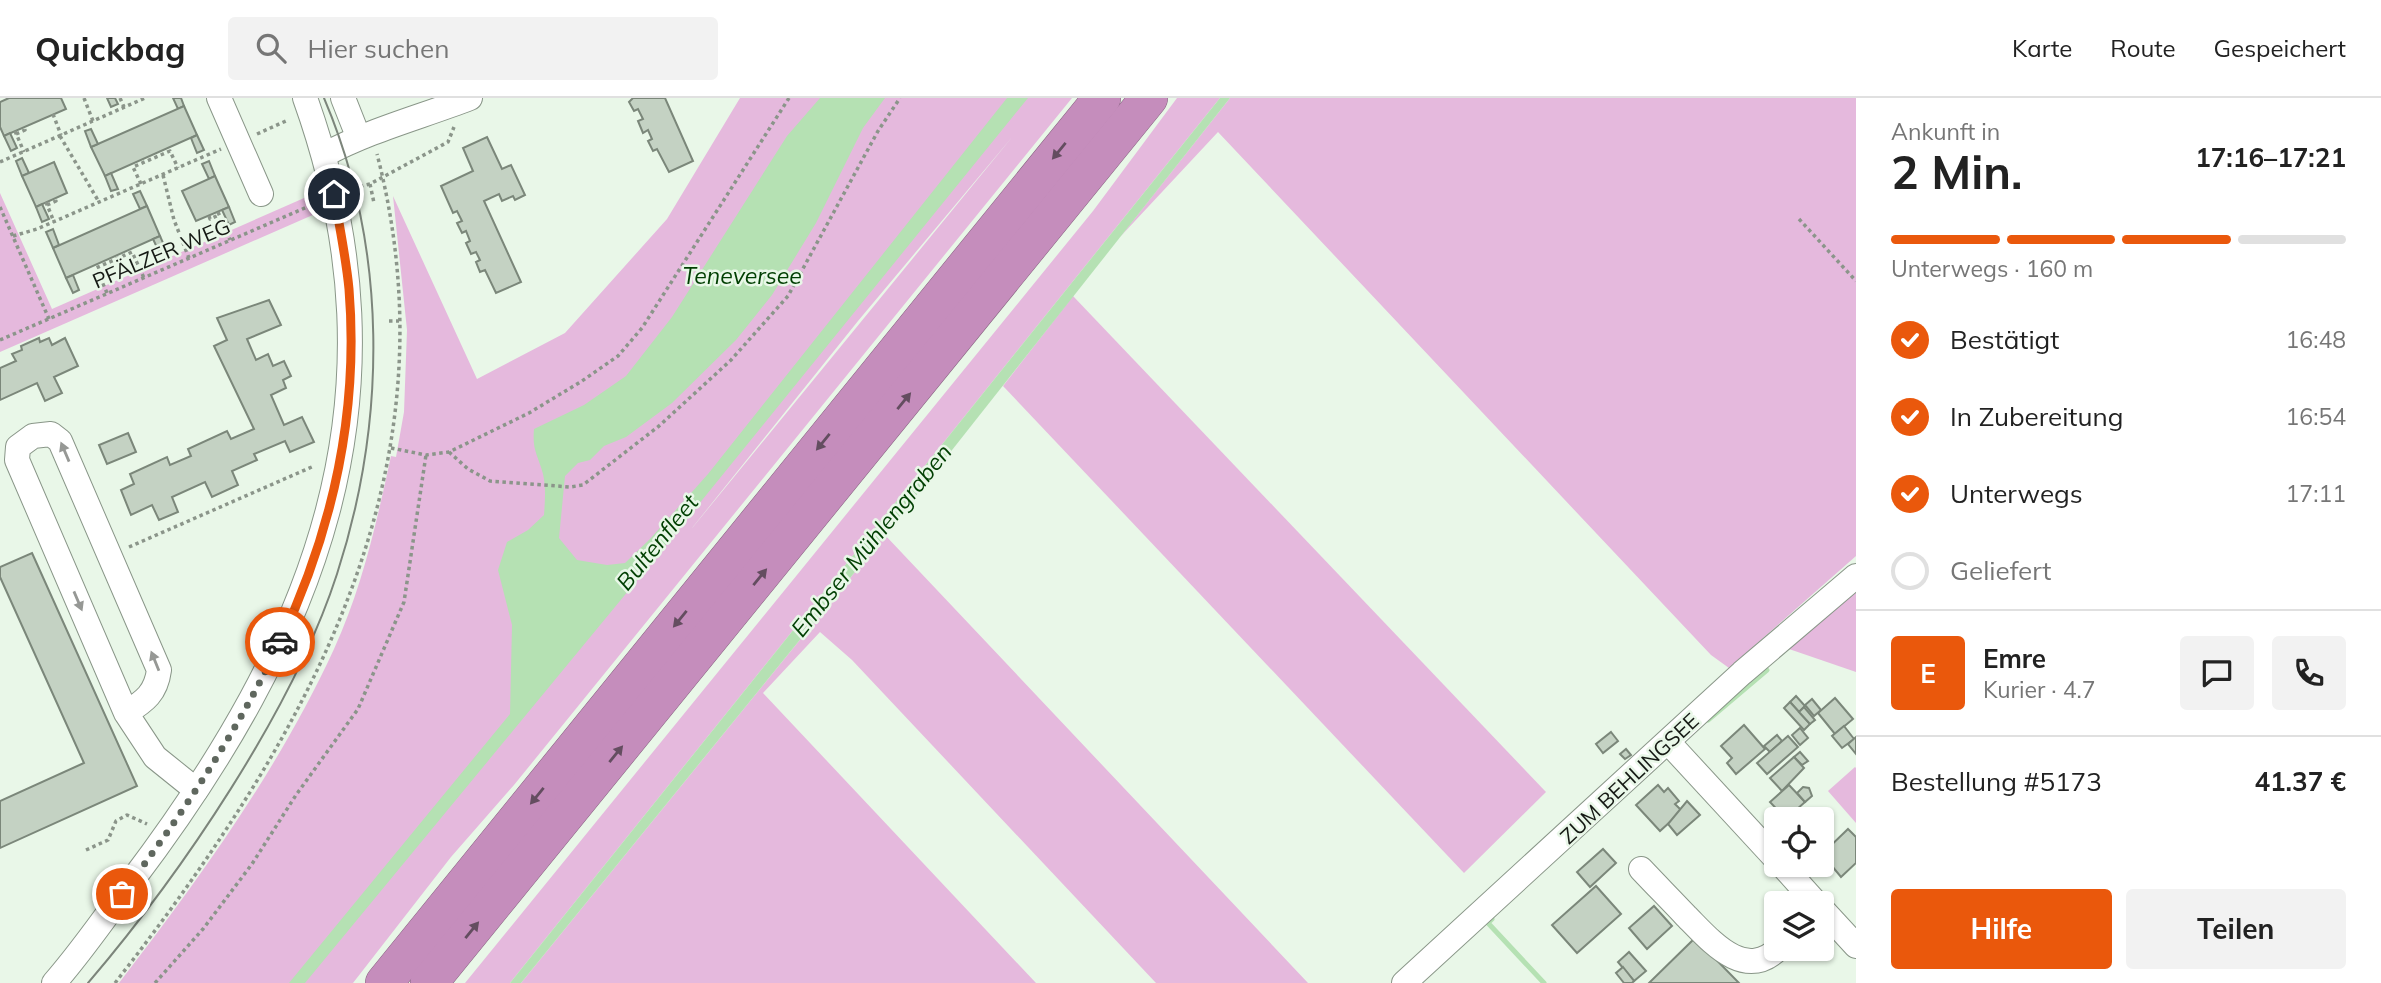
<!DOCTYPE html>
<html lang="de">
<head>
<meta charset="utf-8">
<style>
  :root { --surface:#fff; --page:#f2f2f2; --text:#222; --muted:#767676; --line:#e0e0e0; --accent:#ea580c }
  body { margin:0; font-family:Mulish,sans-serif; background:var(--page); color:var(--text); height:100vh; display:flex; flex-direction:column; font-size:26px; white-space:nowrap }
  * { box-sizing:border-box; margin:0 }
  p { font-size:23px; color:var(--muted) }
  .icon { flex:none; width:38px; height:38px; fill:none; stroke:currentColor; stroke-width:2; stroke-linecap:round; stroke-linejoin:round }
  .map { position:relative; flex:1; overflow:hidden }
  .details { display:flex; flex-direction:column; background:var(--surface); width:525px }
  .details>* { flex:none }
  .buttons { position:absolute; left:1764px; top:709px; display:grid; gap:14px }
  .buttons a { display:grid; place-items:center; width:70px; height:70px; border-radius:7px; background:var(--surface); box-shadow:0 2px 5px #0004; font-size:35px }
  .pin { position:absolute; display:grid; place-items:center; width:60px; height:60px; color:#fff; margin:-30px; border:4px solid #fff; border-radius:50%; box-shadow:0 2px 7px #0007 }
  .courier { position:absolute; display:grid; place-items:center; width:70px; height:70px; margin:-35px; border:5px solid #ea580c; border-radius:50%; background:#fff; color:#222; box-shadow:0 2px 9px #0007 }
  .head em { font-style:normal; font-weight:700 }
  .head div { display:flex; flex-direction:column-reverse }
  .head { display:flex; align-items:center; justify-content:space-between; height:119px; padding:0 35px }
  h1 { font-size:46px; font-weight:700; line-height:52px }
  .bar { display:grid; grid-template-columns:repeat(4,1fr); gap:10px 7px; align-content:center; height:84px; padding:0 35px }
  .bar i { height:9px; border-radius:5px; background:var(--line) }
  .bar .active { background:var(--accent) }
  .bar p { grid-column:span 4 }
  .line { display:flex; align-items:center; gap:18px; padding:0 35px; border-top:2px solid var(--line) }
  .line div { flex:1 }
  .round { display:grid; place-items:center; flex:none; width:74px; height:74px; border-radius:7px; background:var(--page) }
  ol { padding:0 35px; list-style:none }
  li { display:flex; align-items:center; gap:21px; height:77px }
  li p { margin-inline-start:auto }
  li .icon { padding:7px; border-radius:50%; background:var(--accent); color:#fff; stroke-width:4 }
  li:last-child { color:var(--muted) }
  li i { width:38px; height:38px; border:4px solid var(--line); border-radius:50% }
  .button { display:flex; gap:14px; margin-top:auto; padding:14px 35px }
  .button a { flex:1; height:80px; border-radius:7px; background:var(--accent); color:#fff; font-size:28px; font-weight:700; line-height:80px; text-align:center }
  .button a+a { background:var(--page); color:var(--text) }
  header { display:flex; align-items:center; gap:42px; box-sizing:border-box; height:98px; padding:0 35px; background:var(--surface); border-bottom:2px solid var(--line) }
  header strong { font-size:33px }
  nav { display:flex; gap:38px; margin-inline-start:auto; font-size:24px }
  .search { width:490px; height:63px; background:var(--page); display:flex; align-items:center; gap:18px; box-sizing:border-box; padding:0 24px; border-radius:7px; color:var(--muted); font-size:26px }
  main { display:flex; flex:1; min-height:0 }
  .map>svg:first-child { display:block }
  .green { fill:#e5b9dd; fill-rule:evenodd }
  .water { fill:#b5e1b3 }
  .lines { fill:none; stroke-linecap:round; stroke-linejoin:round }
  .stream { stroke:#b5e1b3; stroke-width:5 }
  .building { fill:#c4d2c3; stroke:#7b877a; stroke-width:2 }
  .minor-casing { stroke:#899688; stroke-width:26 }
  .highway-casing { stroke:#876481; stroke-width:38 }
  .path { stroke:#8b958a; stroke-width:3.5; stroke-dasharray:3.5 3.5; stroke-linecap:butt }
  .minor { stroke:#fff; stroke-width:24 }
  .highway { stroke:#c58dbc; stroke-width:37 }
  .tram { stroke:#7c857b; stroke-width:2 }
  .oneway { fill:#644d60 }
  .oneway2 { fill:#969895 }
  .done { stroke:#5f675e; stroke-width:7; stroke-dasharray:0 12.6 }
  .route { stroke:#ea580c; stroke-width:9 }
  .labels { text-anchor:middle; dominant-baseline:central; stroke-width:5; stroke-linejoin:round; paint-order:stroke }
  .street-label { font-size:21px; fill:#151914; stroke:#e9f7e8 }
  .water-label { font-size:23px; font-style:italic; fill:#003f02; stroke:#e9f7e8 }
</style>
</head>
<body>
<header>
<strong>Quickbag</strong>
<div class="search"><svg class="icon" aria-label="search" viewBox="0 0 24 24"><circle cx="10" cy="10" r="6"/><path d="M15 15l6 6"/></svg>Hier suchen</div>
<nav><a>Karte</a><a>Route</a><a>Gespeichert</a></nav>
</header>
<main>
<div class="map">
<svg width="1856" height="885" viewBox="0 0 1856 885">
  <rect width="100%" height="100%" fill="#e9f7e8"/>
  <g class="green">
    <path d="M 740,0 L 1072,0 L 514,687 L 451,759 L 353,885 L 119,885 C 199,781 279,671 334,551 C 362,490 377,423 391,358 L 396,359 L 404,314 L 407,232 L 393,98 L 477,281 L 565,235 L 667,121 ZM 1013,38 L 693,429 L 692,430 L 858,223 Z"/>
    <path d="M 1177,0 L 1220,0 L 510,885 L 465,885 L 1093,113 Z"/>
    <path d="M 1230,0 L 1856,0 L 1856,458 L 1729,570 L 1711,557 L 1218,34 L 1120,139 Z"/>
    <path d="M 0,95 L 52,211 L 311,97 L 315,116 L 0,254 Z"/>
    <path d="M 1073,198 L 1546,694 L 1464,775 L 1003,288 Z"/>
    <path d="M 885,437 L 1308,885 L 1156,885 L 852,562 L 820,534 L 763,595 L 1036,885 L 521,885 Z"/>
    <path d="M 1856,493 L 1856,574 L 1789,551 Z"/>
    <path d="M 1855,669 L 1856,670 L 1856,725 L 1828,693 Z"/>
  </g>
  <g class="water">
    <path d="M 820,0 L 885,0 L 863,30 L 816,125 L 772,197 L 736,242 L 672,305 L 626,339 L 604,348 L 590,362 L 578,365 L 565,378 L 559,440 L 577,462 L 607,467 L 625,465 L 650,441 L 708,376 L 1007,0 L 1028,0 L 643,475 L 305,885 L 289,885 L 510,616 L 512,527 L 498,472 L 507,444 L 528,432 L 544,417 C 545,403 546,389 543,376 C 538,357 532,353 534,331 L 584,307 L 626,278 L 672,219 L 787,38 Z"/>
    <path d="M 1220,0 L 1230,0 L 885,437 L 521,885 L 510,885 Z"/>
  </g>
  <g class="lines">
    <g class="stream">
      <path d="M 1708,622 L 1767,572"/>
      <path d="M 1492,821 L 1488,825 L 1544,885"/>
    </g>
  </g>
  <g class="building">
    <path d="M 9,0 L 61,0 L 66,11 L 4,38 L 0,29 L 0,4 Z"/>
    <path d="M 107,0 L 115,0 L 118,6 L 111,9 Z"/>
    <path d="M 173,0 L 181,0 L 184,8 L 178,11 Z"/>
    <path d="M 633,0 L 665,0 L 693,63 L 669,74 L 657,51 L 653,53 L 648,43 L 652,41 L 648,32 L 643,35 L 638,23 L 643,21 L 638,11 L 634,13 L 629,4 Z"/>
    <path d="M 184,8 L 197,37 L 105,78 L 91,49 Z"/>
    <path d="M 91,31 L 98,46 L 91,49 L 85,33 Z"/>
    <path d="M 10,35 L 17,50 L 11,53 L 4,38 Z"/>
    <path d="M 197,37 L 204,52 L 197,55 L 191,40 Z"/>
    <path d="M 487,39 L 502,71 L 511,67 L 525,97 L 515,102 L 513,98 L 502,103 L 499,96 L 484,103 L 521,184 L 496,195 L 485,172 L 480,174 L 476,164 L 480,162 L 476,154 L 471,156 L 466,145 L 470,143 L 466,133 L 462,135 L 457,125 L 462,123 L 457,113 L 453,115 L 441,88 L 473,73 L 463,50 Z"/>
    <path d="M 22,60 L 29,75 L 22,78 L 16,63 Z"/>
    <path d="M 209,63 L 215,78 L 209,81 L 202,66 Z"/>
    <path d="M 54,64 L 67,95 L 36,109 L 22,78 Z"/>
    <path d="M 111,75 L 118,91 L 111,93 L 105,78 Z"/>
    <path d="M 215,78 L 229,109 L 196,123 L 182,93 Z"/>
    <path d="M 140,93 L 147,108 L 140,111 L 133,96 Z"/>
    <path d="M 42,106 L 49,121 L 42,124 L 36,109 Z"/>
    <path d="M 147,108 L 160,138 L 66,180 L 53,150 Z"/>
    <path d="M 229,109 L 235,124 L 229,127 L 222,112 Z"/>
    <path d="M 53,131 L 59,147 L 53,150 L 46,134 Z"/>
    <path d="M 160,138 L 167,154 L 160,156 L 153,141 Z"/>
    <path d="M 73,177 L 79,192 L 73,195 L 66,180 Z"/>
    <path d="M 269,202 L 281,227 L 247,241 L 256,262 L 268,256 L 273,268 L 284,263 L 291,278 L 283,282 L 286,290 L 271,297 L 284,327 L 302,319 L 314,344 L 290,354 L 285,343 L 254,356 L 257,362 L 232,373 L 238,387 L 212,399 L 205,384 L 172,399 L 178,414 L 159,422 L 152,407 L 131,417 L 121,392 L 134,386 L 130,376 L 167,359 L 170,367 L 191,358 L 188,351 L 227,333 L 231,341 L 254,331 L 214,248 L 227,242 L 217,220 Z"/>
    <path d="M 39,240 L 40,244 L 49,240 L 52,247 L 65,240 L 78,268 L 54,279 L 62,295 L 45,303 L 37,285 L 0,302 L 0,270 L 16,263 L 12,256 L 22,252 L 21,248 Z"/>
    <path d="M 128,335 L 136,354 L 107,366 L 99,347 Z"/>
    <path d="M 32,455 L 137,688 L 0,750 L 0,703 L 84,665 L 0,479 L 0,469 Z"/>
    <path d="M 1796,598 L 1805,608 L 1799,614 L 1790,604 Z"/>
    <path d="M 1835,600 L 1853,621 L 1835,636 L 1818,615 Z"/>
    <path d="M 1812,601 L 1821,612 L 1814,618 L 1805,607 Z"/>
    <path d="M 1790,604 L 1810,626 L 1804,632 L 1784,610 Z"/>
    <path d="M 1804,609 L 1815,622 L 1810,626 L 1799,614 Z"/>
    <path d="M 1744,627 L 1765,651 L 1736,676 L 1727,665 L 1732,660 L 1721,648 Z"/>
    <path d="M 1844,628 L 1854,641 L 1842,650 L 1832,638 Z"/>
    <path d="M 1800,630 L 1808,640 L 1800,647 L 1792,637 Z"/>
    <path d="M 1611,634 L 1618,643 L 1603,655 L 1596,646 Z"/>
    <path d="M 1777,637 L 1782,643 L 1770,654 L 1764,648 Z"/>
    <path d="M 1788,638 L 1798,649 L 1767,676 L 1757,665 Z"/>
    <path d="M 1856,639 L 1856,656 L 1848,646 Z"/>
    <path d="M 1626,651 L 1631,657 L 1625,661 L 1620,656 Z"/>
    <path d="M 1800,654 L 1808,663 L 1802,667 L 1794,659 Z"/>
    <path d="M 1794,659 L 1804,670 L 1782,693 L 1770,680 Z"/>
    <path d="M 1658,687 L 1664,694 L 1668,690 L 1679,703 L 1675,706 L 1682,713 L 1660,733 L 1636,707 Z"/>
    <path d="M 1789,687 L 1805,704 L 1786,721 L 1770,704 Z"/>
    <path d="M 1803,689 L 1809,690 L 1812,698 L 1805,704 L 1797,695 Z"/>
    <path d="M 1687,703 L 1700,717 L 1677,737 L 1668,726 Z"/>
    <path d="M 1848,731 L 1856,739 L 1856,765 L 1841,779 L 1822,756 Z"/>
    <path d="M 1603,751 L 1616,765 L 1590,789 L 1577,774 Z"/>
    <path d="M 1596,788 L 1621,816 L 1577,855 L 1552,827 Z"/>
    <path d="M 1654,808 L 1672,828 L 1647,851 L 1629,830 Z"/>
    <path d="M 1695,840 L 1739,885 L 1649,885 Z"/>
    <path d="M 1629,854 L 1646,873 L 1634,883 L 1618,864 Z"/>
    <path d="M 1623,869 L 1634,883 L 1632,885 L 1624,885 L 1616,875 Z"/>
  </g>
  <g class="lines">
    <defs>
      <g id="minor">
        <path d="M 219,0 L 261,96"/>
        <path d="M 343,0 L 358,38"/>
        <path d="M 324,57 C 370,32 421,19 470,0"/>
        <path d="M 126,615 C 145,603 156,595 159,572 L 60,343 L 51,336 L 33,338 L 18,349 L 17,362 L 126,615 L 155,659 L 196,692"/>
        <path d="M 1668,644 L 1776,761"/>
        <path d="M 1781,766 L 1816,805"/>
        <path d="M 1641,771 C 1656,787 1671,802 1686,818 C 1711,843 1744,884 1779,850"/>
        <path d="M 1822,811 L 1856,848"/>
        <path d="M 54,885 C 82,853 106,818 131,784 C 315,541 413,301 305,0"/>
        <path d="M 1404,885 L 1742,575 L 1856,478"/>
      </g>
      <g id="highway">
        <path d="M 384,885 L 1102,0"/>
        <path d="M 429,885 L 1149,0"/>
      </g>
    </defs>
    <use href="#minor" class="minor-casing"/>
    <use href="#highway" class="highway-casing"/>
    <g class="path">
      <path d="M 84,0 L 93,23"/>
      <path d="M 120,0 L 124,9"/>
      <path d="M 53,16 L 61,37"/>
      <path d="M 15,33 L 24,54"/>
      <path d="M 16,36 L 25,32 L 23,29"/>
      <path d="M 257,36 L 288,22"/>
      <path d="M 60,38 L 99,104"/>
      <path d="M 0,64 L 145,0"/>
      <path d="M 163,77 L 174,122 L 189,160"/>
      <path d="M 141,86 L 133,69 L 170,53 L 178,70"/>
      <path d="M 370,86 L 374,105"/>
      <path d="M 353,90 L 370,86 L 448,44 L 454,29"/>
      <path d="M 46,104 L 54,124"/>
      <path d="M 47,107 L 56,103 L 54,101"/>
      <path d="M 0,109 L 49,221"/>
      <path d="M 218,114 L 230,142"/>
      <path d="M 209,118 L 210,121 L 219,117"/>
      <path d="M 1799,121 L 1856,183"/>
      <path d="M 13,138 L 37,131 L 221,51"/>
      <path d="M 107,195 L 96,170 L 132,154 L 144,180"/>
      <path d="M 389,223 L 399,223"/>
      <path d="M 0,242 L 314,106"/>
      <path d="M 391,350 L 426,357 L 449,354 L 529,315 L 582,283 L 618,258 L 642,230 L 789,0"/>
      <path d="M 449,354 L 468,371 L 490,383 L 570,389 L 583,387 L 659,328 L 731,262 L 788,198 L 878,33 L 900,0"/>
      <path d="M 129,449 L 314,368"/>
      <path d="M 86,752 L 108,742 L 116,723 L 127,717 L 147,726"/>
      <path d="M 115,885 C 305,641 460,377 377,56"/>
      <path d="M 155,885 L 203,831 L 252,766 L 296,697 L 358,611 L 404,504 L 426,357"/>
    </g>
    <use href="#minor" class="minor"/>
    <use href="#highway" class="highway"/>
    <path class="tram" d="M 88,885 C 181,776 293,612 337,476 C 387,322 388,150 324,0"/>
  </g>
  <defs><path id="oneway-solid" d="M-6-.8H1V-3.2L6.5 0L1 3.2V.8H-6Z" transform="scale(1.75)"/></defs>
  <g class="oneway">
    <use href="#oneway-solid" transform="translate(1059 53) rotate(129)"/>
    <use href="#oneway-solid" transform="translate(904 303) rotate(-51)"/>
    <use href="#oneway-solid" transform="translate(823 344) rotate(129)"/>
    <use href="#oneway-solid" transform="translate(760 479) rotate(-51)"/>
    <use href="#oneway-solid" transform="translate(680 521) rotate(129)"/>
    <use href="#oneway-solid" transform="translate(616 656) rotate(-51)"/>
    <use href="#oneway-solid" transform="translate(537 698) rotate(129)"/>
    <use href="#oneway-solid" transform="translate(472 832) rotate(-51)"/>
  </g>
  <g class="oneway2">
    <use href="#oneway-solid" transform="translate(65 354) rotate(-113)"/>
    <use href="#oneway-solid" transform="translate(78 503) rotate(67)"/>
    <use href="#oneway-solid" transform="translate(155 563) rotate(-112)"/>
  </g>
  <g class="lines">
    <path class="done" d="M 122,796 C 182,717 237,634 280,544"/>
    <path class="route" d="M 280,544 C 332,434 359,314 349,191 C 346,159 339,127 334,96"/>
  </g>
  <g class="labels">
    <g class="street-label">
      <text transform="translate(161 155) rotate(-23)">PFÄLZER WEG</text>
      <text transform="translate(1629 680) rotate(-43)">ZUM BEHLINGSEE</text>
    </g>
    <g class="water-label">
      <text x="742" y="177">Teneversee</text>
      <text transform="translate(871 442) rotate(-51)">Embser Mühlengraben</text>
      <text transform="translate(657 444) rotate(-51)">Bultenfleet</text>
    </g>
  </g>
</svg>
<div class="buttons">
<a><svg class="icon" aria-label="locate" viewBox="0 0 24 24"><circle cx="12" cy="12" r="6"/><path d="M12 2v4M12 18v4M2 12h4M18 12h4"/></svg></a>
<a><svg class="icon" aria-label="layers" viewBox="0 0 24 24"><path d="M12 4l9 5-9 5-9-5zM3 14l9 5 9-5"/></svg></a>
</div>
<div class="pin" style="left:122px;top:796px;background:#ea580c"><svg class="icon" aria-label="bag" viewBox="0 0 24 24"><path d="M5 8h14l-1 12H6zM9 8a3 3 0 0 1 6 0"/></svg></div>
<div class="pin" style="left:334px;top:96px;background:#1f2937"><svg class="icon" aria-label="home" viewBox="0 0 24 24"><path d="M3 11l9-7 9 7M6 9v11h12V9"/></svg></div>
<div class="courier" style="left:280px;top:544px"><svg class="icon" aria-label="car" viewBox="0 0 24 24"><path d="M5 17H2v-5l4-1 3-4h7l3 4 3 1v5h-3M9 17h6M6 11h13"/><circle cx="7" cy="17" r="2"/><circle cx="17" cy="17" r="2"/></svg></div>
</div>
<section class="details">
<div class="head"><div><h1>2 Min.</h1><p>Ankunft in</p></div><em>17:16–17:21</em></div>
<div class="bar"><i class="active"></i><i class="active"></i><i class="active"></i><i></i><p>Unterwegs · 160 m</p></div>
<ol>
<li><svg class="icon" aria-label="check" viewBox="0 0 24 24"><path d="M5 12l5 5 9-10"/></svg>Bestätigt<p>16:48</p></li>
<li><svg class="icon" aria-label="check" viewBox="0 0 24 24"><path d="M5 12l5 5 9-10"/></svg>In Zubereitung<p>16:54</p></li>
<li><svg class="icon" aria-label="check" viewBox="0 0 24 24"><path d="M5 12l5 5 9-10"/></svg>Unterwegs<p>17:11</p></li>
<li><i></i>Geliefert</li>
</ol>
<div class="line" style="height:126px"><b class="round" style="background:var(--accent);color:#fff">E</b><div><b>Emre</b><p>Kurier · 4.7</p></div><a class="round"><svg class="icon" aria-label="chat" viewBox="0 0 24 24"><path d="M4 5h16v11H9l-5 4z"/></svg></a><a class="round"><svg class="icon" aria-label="phone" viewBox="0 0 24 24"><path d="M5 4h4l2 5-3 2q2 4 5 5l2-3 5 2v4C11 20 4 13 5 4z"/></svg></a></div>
<div class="line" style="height:91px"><div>Bestellung #5173</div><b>41.37 €</b></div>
<div class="button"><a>Hilfe</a><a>Teilen</a></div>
</section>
</main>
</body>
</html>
